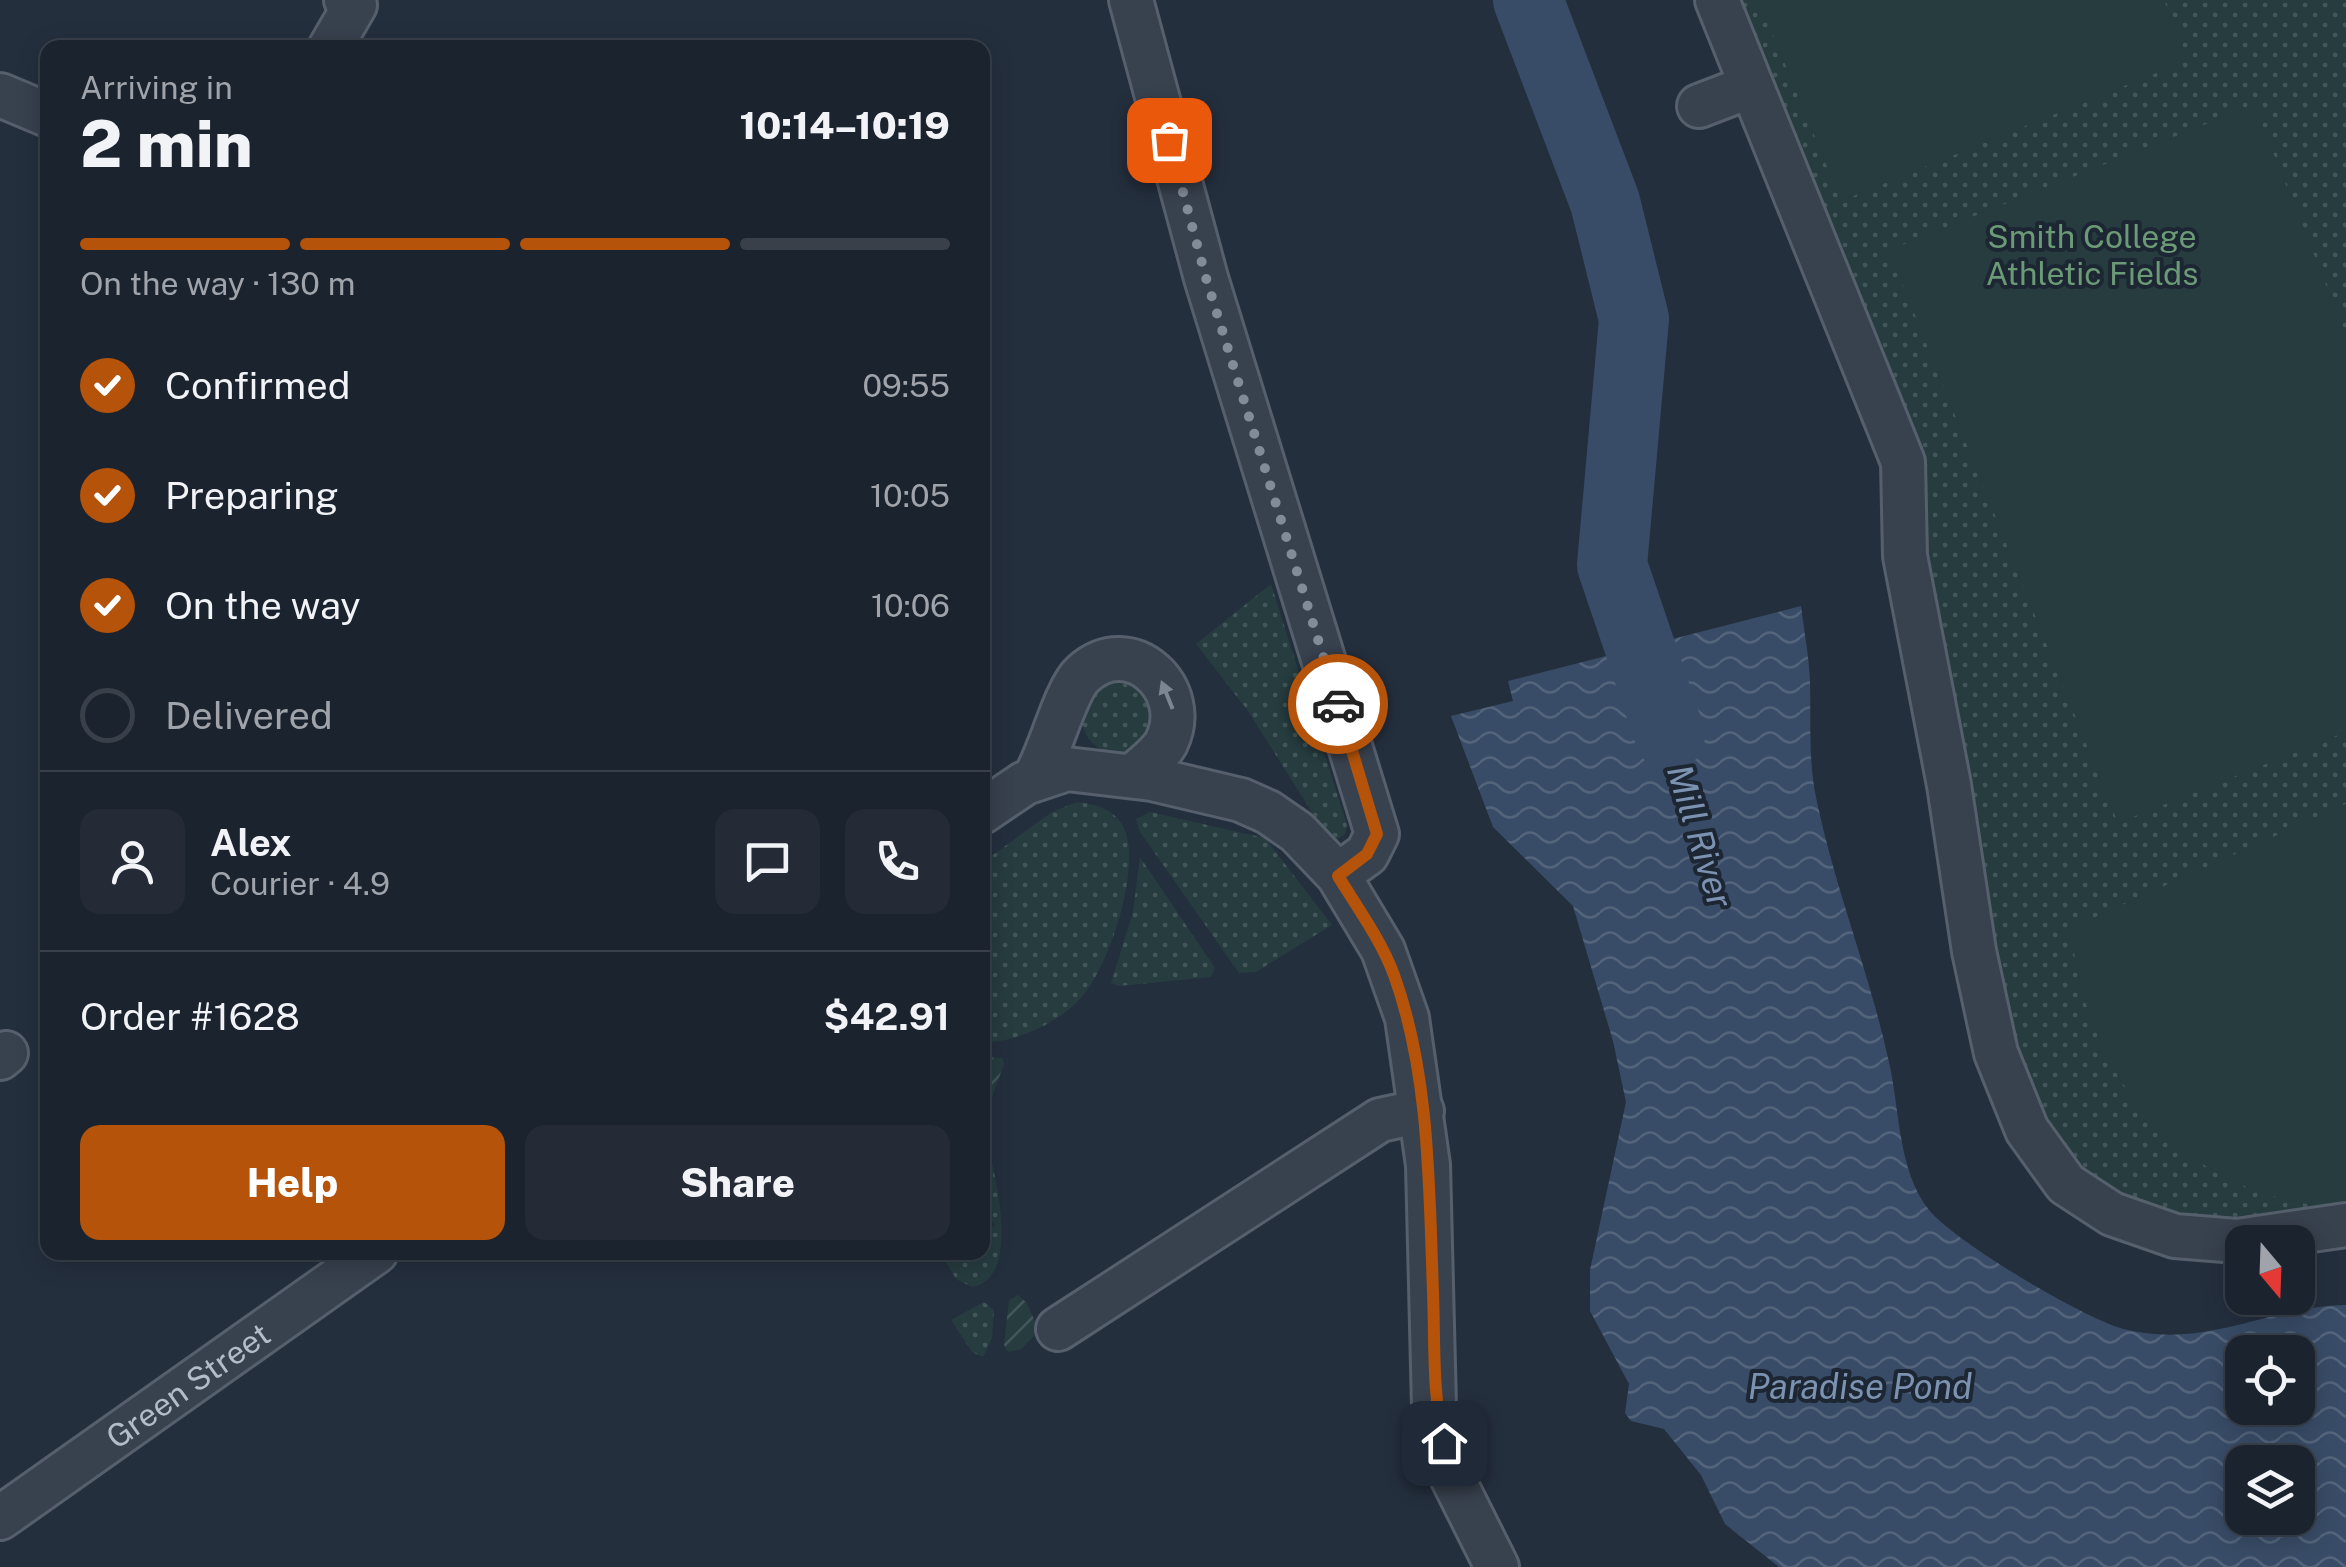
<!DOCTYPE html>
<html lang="en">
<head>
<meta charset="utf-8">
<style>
  :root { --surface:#1b232e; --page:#242b36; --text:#f1f3f6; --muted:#a0a4aa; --line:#39404a; --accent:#b45309 }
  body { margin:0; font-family:"Public Sans",sans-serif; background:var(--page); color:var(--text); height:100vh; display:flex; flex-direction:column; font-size:38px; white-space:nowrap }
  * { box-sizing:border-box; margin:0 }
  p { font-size:32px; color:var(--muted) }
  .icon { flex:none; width:55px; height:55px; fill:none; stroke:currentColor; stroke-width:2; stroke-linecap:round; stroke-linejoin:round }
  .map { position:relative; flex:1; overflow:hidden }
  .sheet { position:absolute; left:40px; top:40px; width:950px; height:1220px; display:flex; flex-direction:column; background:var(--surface); border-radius:20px; box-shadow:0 5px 25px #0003,0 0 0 2px var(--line) }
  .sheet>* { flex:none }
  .needle { width:65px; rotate:161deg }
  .tools { position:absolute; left:2225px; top:1225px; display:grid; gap:20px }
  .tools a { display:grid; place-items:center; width:90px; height:90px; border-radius:20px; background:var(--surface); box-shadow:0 5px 25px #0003,0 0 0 2px var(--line); font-size:50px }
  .pin { position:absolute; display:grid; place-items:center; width:85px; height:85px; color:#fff; margin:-42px; border-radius:20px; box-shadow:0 5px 15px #0006 }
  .courier { position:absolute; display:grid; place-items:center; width:100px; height:100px; margin:-50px; border:8px solid #b45309; border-radius:50%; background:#fff; color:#222; box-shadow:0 2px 12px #0007 }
  .overview em { font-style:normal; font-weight:800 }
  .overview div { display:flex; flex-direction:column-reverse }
  .overview { display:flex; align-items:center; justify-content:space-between; height:170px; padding:0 40px }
  h1 { font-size:65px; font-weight:800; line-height:75px }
  .bar { display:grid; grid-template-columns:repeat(4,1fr); gap:15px 10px; align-content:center; height:120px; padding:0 40px }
  .bar i { height:12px; border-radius:8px; background:var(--line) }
  .bar .current { background:var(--accent) }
  .bar p { grid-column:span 4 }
  .line { display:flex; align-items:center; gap:25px; padding:0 40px; border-top:2px solid var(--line) }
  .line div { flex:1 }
  .round { display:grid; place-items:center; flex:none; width:105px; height:105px; border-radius:20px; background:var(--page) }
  ol { padding:0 40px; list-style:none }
  li { display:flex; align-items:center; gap:30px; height:110px }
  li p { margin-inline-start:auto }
  li .icon { padding:10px; border-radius:50%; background:var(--accent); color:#fff; stroke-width:4 }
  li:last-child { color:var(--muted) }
  li i { width:55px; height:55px; border:5px solid var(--line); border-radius:50% }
  .action { display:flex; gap:20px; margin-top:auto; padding:20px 40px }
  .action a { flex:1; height:115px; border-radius:20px; background:var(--accent); color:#fff; font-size:40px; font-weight:800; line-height:115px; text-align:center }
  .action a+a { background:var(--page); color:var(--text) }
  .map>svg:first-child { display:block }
  .grass { fill:url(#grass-dots) }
  .garden { fill:url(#garden-furrows) }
  .pitch { fill:#263c3f }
  .water { fill:url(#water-waves); fill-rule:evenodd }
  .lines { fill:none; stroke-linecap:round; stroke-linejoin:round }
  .river { stroke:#394c67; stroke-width:70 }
  .minor-casing { stroke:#565f6c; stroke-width:48 }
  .minor { stroke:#38414e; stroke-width:42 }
  .oneway { fill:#7c8592 }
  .done { stroke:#828b98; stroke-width:10; stroke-dasharray:0 18 }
  .route { stroke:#b45309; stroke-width:12 }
  .labels { text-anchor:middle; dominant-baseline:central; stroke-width:8; stroke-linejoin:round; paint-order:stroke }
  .park-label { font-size:32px; fill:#6b9a76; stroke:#1d2633 }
  .street-label { font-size:32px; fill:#b4bcc9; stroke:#1d2633 }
  .water-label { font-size:35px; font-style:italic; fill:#7c92b1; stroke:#1d2633 }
</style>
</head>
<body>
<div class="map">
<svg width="2346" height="1567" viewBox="0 0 2346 1567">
  <defs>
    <pattern id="grass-dots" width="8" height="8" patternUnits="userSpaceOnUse" patternTransform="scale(2.5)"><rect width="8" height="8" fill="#263c3f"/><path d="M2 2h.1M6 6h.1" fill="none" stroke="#435659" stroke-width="1.8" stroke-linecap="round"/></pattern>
    <pattern id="garden-furrows" width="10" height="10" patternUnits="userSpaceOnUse" patternTransform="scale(2.5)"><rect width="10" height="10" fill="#263c3f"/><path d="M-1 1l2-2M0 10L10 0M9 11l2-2" fill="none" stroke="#435659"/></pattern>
    <pattern id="water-waves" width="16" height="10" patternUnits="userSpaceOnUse" patternTransform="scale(2.5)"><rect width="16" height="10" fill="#394c67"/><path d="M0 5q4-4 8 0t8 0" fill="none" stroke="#53647b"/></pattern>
  </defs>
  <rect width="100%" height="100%" fill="#242f3e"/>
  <g class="grass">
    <path d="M 1717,0 L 2346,0 L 2346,1225 L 2112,1214 L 2027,1130 L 1903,461 Z"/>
    <path d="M 1271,584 L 1347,825 L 1345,834 L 1338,839 L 1327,836 L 1248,711 L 1196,644 Z"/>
    <circle cx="1117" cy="718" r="35"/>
    <path d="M 1077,802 C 1097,804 1118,810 1126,833 C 1139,874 1109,969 1079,1000 C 1055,1025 1017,1041 983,1043 L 983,862 L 1052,812 Z"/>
    <path d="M 1150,812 L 1265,838 L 1332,925 L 1256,972 L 1239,973 L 1140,832 L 1136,819 Z"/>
    <path d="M 1140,857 L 1215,968 L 1211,977 L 1119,986 L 1111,983 L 1133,912 Z"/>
    <path d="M 983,1132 C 995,1166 1023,1279 972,1287 L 956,1279 L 945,1260 L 956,1253 L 982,1252 L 983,1234 L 995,1225 L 983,1207 Z"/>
    <path d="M 984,1302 L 994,1310 L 992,1338 L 983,1357 L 972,1352 L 951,1320 Z"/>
  </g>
  <g class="garden">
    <path d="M 983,1057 L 1002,1058 L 1004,1064 L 992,1097 L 983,1102 Z"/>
    <path d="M 1018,1295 L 1027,1303 L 1039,1331 L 1021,1349 L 1008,1352 L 1004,1345 L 1009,1300 Z"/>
  </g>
  <g class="pitch">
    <path d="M 1759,0 L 2164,0 L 2188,60 L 1841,201 Z"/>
    <path d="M 2254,105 L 2346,335 L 2346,732 L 2118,823 L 1889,250 Z"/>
    <path d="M 2346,804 L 2346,1208 C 2185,1201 2086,1082 2071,928 Z"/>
  </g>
  <path class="water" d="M 1801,606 C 1804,631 1809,656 1810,681 C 1811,721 1808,763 1817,802 C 1835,888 1869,972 1888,1058 C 1900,1106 1897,1170 1929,1210 C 1955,1242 2083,1318 2123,1329 C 2207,1350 2267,1306 2346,1305 L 2346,1567 L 1779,1567 L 1725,1524 L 1701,1475 L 1664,1429 L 1631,1421 L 1625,1413 L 1629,1384 L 1590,1311 L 1590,1270 L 1626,1102 L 1613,1041 L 1573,906 L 1493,827 L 1451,716 L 1513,701 L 1508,681 ZM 2242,1352 L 2298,1352 L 2298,1408 L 2242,1408 ZM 2242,1462 L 2298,1462 L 2298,1518 L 2242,1518 Z"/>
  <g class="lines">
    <path class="river" d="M 1528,0 L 1605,202 L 1634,319 L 1612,565 L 1670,736"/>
    <defs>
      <g id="minor">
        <path d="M 1131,0 L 1206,278 L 1377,834 L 1367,854 L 1338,875"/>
        <path d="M 1717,0 L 1903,462 L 1905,556 L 1949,785 L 1974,951 L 1996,1053 L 2027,1130 L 2066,1184 L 2112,1214 L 2175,1236 L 2237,1241 L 2346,1225"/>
        <path d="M 330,48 L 355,5 L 346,0"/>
        <path d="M 0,95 L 48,115"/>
        <path d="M 1699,106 L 1751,86"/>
        <path d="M 1034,779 C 1050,754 1065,690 1083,674 C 1130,631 1193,689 1166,743 C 1159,755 1144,766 1133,776"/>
        <path d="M 982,812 L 1025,783 L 1067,769 L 1152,779 L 1241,800 L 1268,812 L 1297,832 L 1338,875 L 1383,950 L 1407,1018 L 1428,1165 L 1434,1406 L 1452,1477 L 1497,1567"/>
        <path d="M 0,1058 L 6,1053"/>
        <path d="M 1058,1329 L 1380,1120 L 1422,1111"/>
        <path id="s1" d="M 0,1518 L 376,1252"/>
      </g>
    </defs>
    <use href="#minor" class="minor-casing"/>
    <use href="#minor" class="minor"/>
  </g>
  <defs><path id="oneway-solid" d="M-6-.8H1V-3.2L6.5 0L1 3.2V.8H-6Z" transform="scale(2.5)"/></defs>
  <use class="oneway" href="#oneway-solid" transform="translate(1167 695) rotate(-112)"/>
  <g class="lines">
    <path class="done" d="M 1169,140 L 1206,278 L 1338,704"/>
    <path class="route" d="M 1338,704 L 1377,834 L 1367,854 L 1338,876 C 1357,907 1381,940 1394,975 C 1430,1075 1429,1187 1433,1292 C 1435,1342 1432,1394 1444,1443"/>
  </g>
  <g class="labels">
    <g class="park-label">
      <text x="2092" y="236">Smith College<tspan x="2092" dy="37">Athletic Fields</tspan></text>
    </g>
    <g class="street-label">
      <text stroke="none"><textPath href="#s1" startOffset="230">Green Street</textPath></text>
    </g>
    <g class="water-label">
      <text transform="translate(1700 836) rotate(73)">Mill River</text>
      <text x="1860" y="1386">Paradise Pond</text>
    </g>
  </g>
</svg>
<div class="tools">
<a><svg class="needle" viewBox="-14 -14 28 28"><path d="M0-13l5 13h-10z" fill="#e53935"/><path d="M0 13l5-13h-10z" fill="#a0a4aa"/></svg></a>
<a><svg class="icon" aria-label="locate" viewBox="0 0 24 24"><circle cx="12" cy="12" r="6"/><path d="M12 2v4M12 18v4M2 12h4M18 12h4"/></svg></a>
<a><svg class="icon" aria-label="layers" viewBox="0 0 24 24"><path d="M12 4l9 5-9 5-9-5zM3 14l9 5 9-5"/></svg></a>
</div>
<div class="pin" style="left:1169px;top:140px;background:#ea580c"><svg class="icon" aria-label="bag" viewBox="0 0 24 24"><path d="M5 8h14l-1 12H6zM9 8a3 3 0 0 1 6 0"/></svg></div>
<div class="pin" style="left:1444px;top:1443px;background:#1f2937"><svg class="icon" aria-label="home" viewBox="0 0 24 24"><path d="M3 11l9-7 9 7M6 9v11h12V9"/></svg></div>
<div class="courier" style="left:1338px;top:704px"><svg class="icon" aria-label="car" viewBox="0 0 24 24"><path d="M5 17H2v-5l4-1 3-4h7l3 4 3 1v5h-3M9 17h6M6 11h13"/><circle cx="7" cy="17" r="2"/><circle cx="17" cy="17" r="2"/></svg></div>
<section class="sheet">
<div class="overview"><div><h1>2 min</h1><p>Arriving in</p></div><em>10:14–10:19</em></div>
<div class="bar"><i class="current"></i><i class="current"></i><i class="current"></i><i></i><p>On the way · 130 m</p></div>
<ol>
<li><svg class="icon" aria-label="check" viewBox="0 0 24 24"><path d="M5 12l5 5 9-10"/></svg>Confirmed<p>09:55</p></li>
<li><svg class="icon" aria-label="check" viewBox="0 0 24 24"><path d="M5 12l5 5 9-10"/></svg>Preparing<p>10:05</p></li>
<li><svg class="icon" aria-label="check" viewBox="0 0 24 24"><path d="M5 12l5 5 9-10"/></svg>On the way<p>10:06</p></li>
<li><i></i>Delivered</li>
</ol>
<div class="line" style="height:180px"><a class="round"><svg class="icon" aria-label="person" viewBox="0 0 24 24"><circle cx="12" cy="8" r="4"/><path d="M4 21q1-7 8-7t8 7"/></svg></a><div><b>Alex</b><p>Courier · 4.9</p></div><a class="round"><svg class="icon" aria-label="chat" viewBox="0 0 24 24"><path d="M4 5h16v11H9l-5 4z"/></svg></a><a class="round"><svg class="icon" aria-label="phone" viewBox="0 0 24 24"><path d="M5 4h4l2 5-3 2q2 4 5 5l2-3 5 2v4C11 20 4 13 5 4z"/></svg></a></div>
<div class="line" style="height:130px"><div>Order #1628</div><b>$42.91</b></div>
<div class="action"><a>Help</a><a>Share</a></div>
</section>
</div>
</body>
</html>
